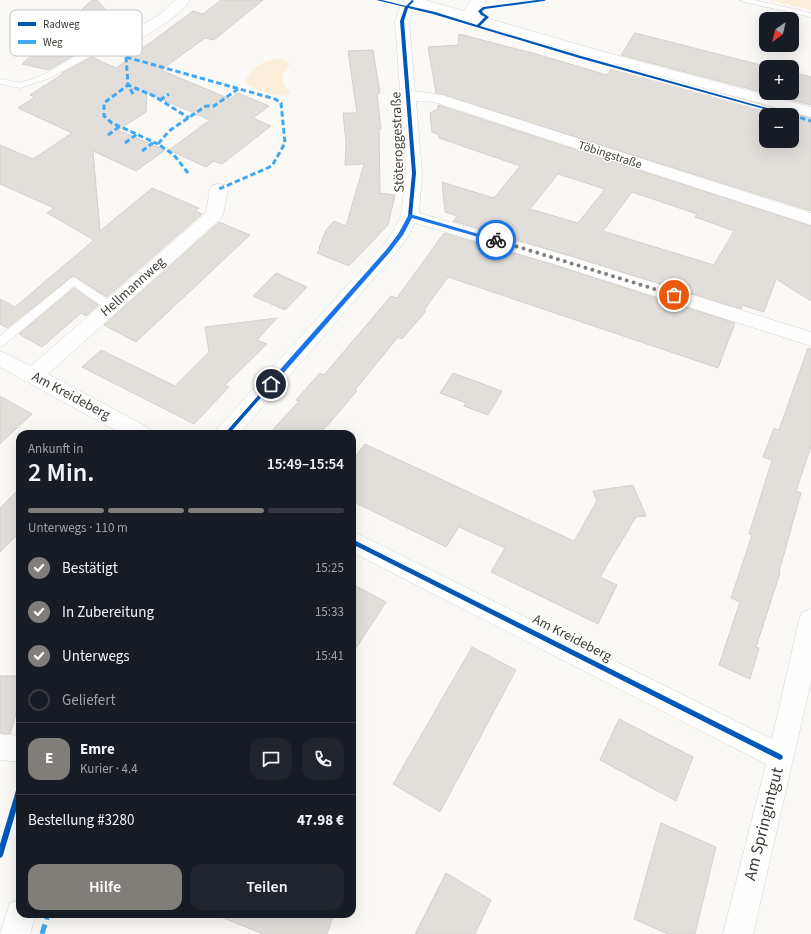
<!DOCTYPE html>
<html lang="de">
<head>
<meta charset="utf-8">
<style>
  :root { --surface:#171b24; --page:#20242c; --text:#f1f3f6; --muted:#9ea1a6; --line:#363941; --accent:#817e79 }
  body { margin:0; font-family:"Source Sans 3",sans-serif; background:var(--page); color:var(--text); height:100vh; display:flex; flex-direction:column; font-size:15px; white-space:nowrap }
  * { box-sizing:border-box; margin:0 }
  p { font-size:13px; color:var(--muted) }
  .icon { flex:none; width:22px; height:22px; fill:none; stroke:currentColor; stroke-width:2; stroke-linecap:round; stroke-linejoin:round }
  .map { position:relative; flex:1; overflow:hidden }
  .drawer { position:absolute; left:16px; top:430px; width:340px; height:488px; display:flex; flex-direction:column; background:var(--surface); border-radius:12px; box-shadow:0 4px 16px #0002 }
  .drawer>* { flex:none }
  .needle { width:26px; rotate:214deg }
  .tools { position:absolute; left:759px; top:12px; display:grid; gap:8px }
  .tools a { display:grid; place-items:center; width:40px; height:40px; border-radius:8px; background:var(--surface); box-shadow:0 4px 16px #0002; font-size:20px }
  .pin { position:absolute; display:grid; place-items:center; width:34px; height:34px; color:#fff; margin:-17px; border:2px solid #fff; border-radius:50%; box-shadow:0 1px 4px #0007 }
  .courier { position:absolute; display:grid; place-items:center; width:40px; height:40px; margin:-20px; border:3px solid #1a73e8; border-radius:50%; background:#fff; color:#222; box-shadow:0 1px 5px #0007 }
  .head em { font-style:normal; font-weight:600 }
  .head div { display:flex; flex-direction:column-reverse }
  .head { display:flex; align-items:center; justify-content:space-between; height:68px; padding:0 12px }
  h1 { font-size:26px; font-weight:600; line-height:30px }
  .bar { display:grid; grid-template-columns:repeat(4,1fr); gap:6px 4px; align-content:center; height:48px; padding:0 12px }
  .bar i { height:5px; border-radius:3px; background:var(--line) }
  .bar .active { background:var(--accent) }
  .bar p { grid-column:span 4 }
  .line { display:flex; align-items:center; gap:10px; padding:0 12px; border-top:1px solid var(--line) }
  .line div { flex:1 }
  .round { display:grid; place-items:center; flex:none; width:42px; height:42px; border-radius:12px; background:var(--page) }
  ol { padding:0 12px; list-style:none }
  li { display:flex; align-items:center; gap:12px; height:44px }
  li p { margin-inline-start:auto }
  li .icon { padding:4px; border-radius:50%; background:var(--accent); color:#fff; stroke-width:4 }
  li:last-child { color:var(--muted) }
  li i { width:22px; height:22px; border:2px solid var(--line); border-radius:50% }
  .primary-button { display:flex; gap:8px; margin-top:auto; padding:8px 12px }
  .primary-button a { flex:1; height:46px; border-radius:12px; background:var(--accent); color:#fff; font-size:16px; font-weight:600; line-height:46px; text-align:center }
  .primary-button a+a { background:var(--page); color:var(--text) }
  .map>svg:first-child { display:block }
  .green { fill:#fbeeda }
  .building { fill:#e2dfdb; stroke:#d4d1cc; fill-rule:evenodd }
  .lines { fill:none; stroke-linecap:round; stroke-linejoin:round }
  .lane-casing { stroke:#d8d5d1; stroke-width:1 }
  .street-casing { stroke:#d8d5d1; stroke-width:1 }
  .secondary-casing { stroke:#d8d5d1; stroke-width:1 }
  .lane { fill:#fefefe; fill-rule:evenodd }
  .street { fill:#fefefe; fill-rule:evenodd }
  .secondary { fill:#fefefe; fill-rule:evenodd }
  .quiet-far1 { stroke:#3fa9f5; stroke-width:3; stroke-dasharray:5.5 3; stroke-linecap:butt }
  .quiet { stroke:#3fa9f5; stroke-width:5; stroke-dasharray:10 5; stroke-linecap:butt }
  .cycleway-casing { stroke:#fff; stroke-width:3 }
  .cycleway { fill:#0057b8; fill-rule:evenodd }
  .route { fill:#1a73e8 }
  .done { stroke:#817e79; stroke-width:4; stroke-dasharray:0 7.2 }
  .labels { text-anchor:middle; dominant-baseline:central; stroke-width:3; stroke-linejoin:round; paint-order:stroke }
  .far-street-label { font-size:12px; fill:#403c36; stroke:#fff }
  .street-label { font-size:14px; fill:#403c36; stroke:#fff }
  .near-street-label { font-size:17px; fill:#403c36; stroke:#fff }
  .key { fill:#fff; stroke:#c6c4c3; stroke-width:1 }
  .key-label { font-size:11px; fill:#403c36 }
</style>
</head>
<body>
<div class="map">
<svg width="811" height="934" viewBox="0 0 811 934">
  <rect width="100%" height="100%" fill="#fbf9f6"/>
  <g class="green">
    <path d="M 769,0 L 811,0 L 811,10 Z"/>
    <path d="M 280,58 L 290,64 C 280,78 280,81 291,94 C 276,99 257,91 244,82 C 254,65 261,62 280,58 Z"/>
  </g>
  <g class="building">
    <path d="M 92,0 L 97,0 L 107,11 L 69,48 L 79,52 L 49,70 L 22,64 Z"/>
    <path d="M 221,0 L 263,0 L 214,40 L 205,38 L 161,70 L 230,99 L 238,93 L 269,106 L 253,118 L 271,126 L 222,164 L 214,161 L 206,167 L 169,150 L 210,120 L 147,93 L 146,112 L 118,130 L 165,150 L 136,171 L 93,151 L 100,231 L 152,188 L 199,208 L 195,211 L 202,214 L 107,297 L 73,276 L 7,328 L 0,324 L 0,299 L 15,307 L 94,240 L 47,213 L 54,208 L 0,184 L 0,145 L 33,159 L 72,133 L 18,108 L 35,97 L 30,95 L 64,73 L 62,73 L 92,57 L 116,68 L 193,11 L 203,14 Z"/>
    <path d="M 635,33 L 769,67 L 766,67 L 766,93 L 792,93 L 792,72 L 811,77 L 811,105 L 621,55 Z"/>
    <path d="M 459,34 L 536,54 L 607,75 L 614,65 L 811,118 L 811,211 L 436,93 L 428,47 L 458,45 ZM 766,115 L 792,115 L 792,141 L 766,141 Z"/>
    <path d="M 373,50 L 380,93 L 377,94 L 381,129 L 379,129 L 380,193 L 395,195 L 388,225 L 349,266 L 317,253 L 320,249 L 319,248 L 326,230 L 334,221 L 346,226 L 364,164 L 345,165 L 346,142 L 343,113 L 357,113 L 348,51 Z"/>
    <path d="M 438,105 L 811,226 L 811,301 L 776,279 L 764,312 L 742,305 L 741,309 L 568,255 L 453,221 L 457,216 L 445,212 L 442,182 L 494,198 L 520,166 L 439,138 L 439,135 L 432,132 L 430,113 L 438,109 ZM 558,174 L 605,189 L 578,223 L 530,209 ZM 632,192 L 697,214 L 695,217 L 734,231 L 714,265 L 603,231 Z"/>
    <path d="M 219,222 L 250,235 L 136,342 L 104,325 Z"/>
    <path d="M 444,233 L 554,265 L 735,323 L 718,368 L 448,277 L 424,310 L 426,311 L 402,339 L 398,337 L 355,390 L 357,391 L 320,434 L 269,434 L 299,401 L 296,400 L 320,373 L 324,375 L 391,296 L 397,298 Z"/>
    <path d="M 276,273 L 307,287 L 285,310 L 253,296 Z"/>
    <path d="M 74,288 L 98,305 L 86,316 L 81,313 L 42,347 L 19,334 Z"/>
    <path d="M 277,318 L 257,340 L 267,344 L 225,385 L 229,387 L 194,424 L 82,367 L 101,350 L 175,386 L 209,352 L 205,327 Z"/>
    <path d="M 808,348 L 811,349 L 811,446 L 796,491 L 801,493 L 779,572 L 780,573 L 756,647 L 759,648 L 750,679 L 719,665 L 740,602 L 731,598 L 752,535 L 749,534 L 772,460 L 763,457 L 774,428 L 779,430 Z"/>
    <path d="M 453,373 L 502,391 L 488,415 L 464,406 L 466,403 L 440,393 Z"/>
    <path d="M 0,396 L 32,414 L 0,444 Z"/>
    <path d="M 365,444 L 574,541 L 597,501 L 593,491 L 633,485 L 646,516 L 636,517 L 600,577 L 617,585 L 598,624 L 491,572 L 505,548 L 459,527 L 446,547 L 352,501 L 352,461 Z"/>
    <path d="M 20,488 L 20,532 L 0,552 L 0,508 Z"/>
    <path d="M 352,584 L 386,602 L 352,654 Z"/>
    <path d="M 472,647 L 516,670 L 440,812 L 393,784 Z"/>
    <path d="M 0,676 L 20,676 L 20,700 L 10,734 L 0,733 Z"/>
    <path d="M 619,719 L 693,757 L 676,801 L 600,760 Z"/>
    <path d="M 661,823 L 716,847 L 695,934 L 668,934 L 634,919 Z"/>
    <path d="M 446,873 L 491,900 L 475,934 L 415,934 Z"/>
    <path d="M 216,914 L 334,914 L 327,934 L 263,934 L 216,915 Z"/>
  </g>
  <g class="lines">
    <defs>
      <g id="lane">
        <path d="M 740,0 L 754,0 L 811,13 L 811,17 L 744,2 Z"/>
        <path d="M 112,39 L 115,39 L 115,43 L 50,78 L 20,88 L 0,84 L 0,80 L 2,79 C 7,80 15,83 20,82 C 54,77 79,47 112,39 Z"/>
        <path d="M 74,277 L 115,304 L 116,307 L 115,310 L 107,310 L 74,286 L 4,345 L 0,346 L 0,336 L 70,279 Z"/>
      </g>
      <g id="street">
        <path d="M 175,0 L 190,0 C 177,19 131,50 107,44 L 105,41 L 107,38 C 133,31 157,20 175,0 Z"/>
        <path d="M 405,0 L 419,0 L 414,7 L 409,21 L 415,91 L 442,95 L 811,213 L 811,225 L 434,102 L 416,101 L 422,173 L 419,213 L 568,256 L 811,332 L 811,346 L 554,264 L 415,223 L 407,238 L 394,255 L 239,434 L 215,434 L 218,428 L 382,247 L 393,232 L 401,216 L 406,173 L 395,21 L 400,7 Z"/>
        <path d="M 219,184 L 225,185 L 228,189 L 223,215 L 220,219 L 48,374 L 149,428 L 152,434 L 122,434 L 0,367 L 0,351 L 31,366 L 206,213 L 210,189 L 213,185 Z"/>
        <path d="M 352,531 L 772,739 L 799,620 L 802,612 L 811,609 L 811,681 L 753,934 L 723,934 L 766,764 L 352,552 Z"/>
        <path d="M 0,734 L 20,736 L 20,762 L 0,760 Z"/>
        <path d="M 20,900 L 20,914 L 36,914 L 30,934 L 0,934 L 10,903 Z"/>
      </g>
      <path id="secondary" d="M 403,0 L 425,0 L 464,11 L 471,0 L 487,0 L 479,8 L 479,16 L 604,52 L 811,107 L 811,117 L 594,58 L 405,3 Z"/>
    </defs>
    <use href="#lane" class="lane-casing"/>
    <use href="#street" class="street-casing"/>
    <use href="#secondary" class="secondary-casing"/>
    <use href="#lane" class="lane"/>
    <use href="#street" class="street"/>
    <use href="#secondary" class="secondary"/>
    <g class="quiet-far1">
      <path d="M 121,41 L 126,57 L 275,99 L 281,103 L 285,143 L 272,166 L 219,189"/>
      <path d="M 126,57 L 128,85 L 104,103 L 104,116 L 112,123 L 158,144"/>
      <path d="M 133,94 L 128,85 L 154,96 L 189,118"/>
      <path d="M 160,100 L 169,94"/>
      <path d="M 792,115 L 811,121"/>
      <path d="M 108,135 L 120,126"/>
      <path d="M 125,143 L 137,134"/>
      <path d="M 142,151 L 154,142"/>
      <path d="M 188,173 L 174,155 L 158,144 L 169,131 L 206,106 L 214,106 L 238,89"/>
    </g>
    <path class="quiet" d="M 42,934 L 48,914"/>
    <defs>
      <g id="cycleway">
        <path d="M 376,0 L 382,0 L 406,6 L 412,0 L 414,1 L 409,6 L 435,12 L 477,25 L 485,17 L 481,15 L 478,11 L 483,7 L 537,0 L 546,0 L 544,1 L 485,9 L 482,11 L 483,13 L 489,17 L 480,26 L 581,56 L 792,115 L 786,115 L 579,58 L 433,14 L 408,8 L 404,21 L 416,173 L 412,216 L 403,234 L 389,252 L 229,434 L 224,434 L 387,250 L 399,233 L 408,216 L 412,173 L 400,21 L 405,7 Z"/>
        <path d="M 352,539 L 782,755 L 783,757 L 782,759 L 780,760 L 778,759 L 352,544 Z"/>
        <path d="M 20,784 L 20,798 L 3,855 L 2,857 L 0,858 L 0,844 L 17,787 L 18,785 Z"/>
      </g>
    </defs>
    <use href="#cycleway" class="cycleway-casing"/>
    <use href="#cycleway" class="cycleway"/>
  </g>
  <path class="route" d="M 410,214 L 499,240 L 496,242 L 412,218 L 403,235 L 390,252 L 273,385 L 269,385 L 269,382 L 386,250 L 399,233 L 409,215 Z"/>
  <g class="lines">
    <path class="done" d="M 496,240 L 674,295"/>
  </g>
  <g class="labels">
    <g class="far-street-label">
      <text transform="translate(610 155) rotate(18)">Töbingstraße</text>
    </g>
    <g class="street-label">
      <text transform="translate(398 142) rotate(-92)">Stöteroggestraße</text>
      <text transform="translate(133 287) rotate(-42)">Hellmannweg</text>
      <text transform="translate(71 396) rotate(28)">Am Kreideberg</text>
      <text transform="translate(572 638) rotate(27)">Am Kreideberg</text>
    </g>
    <g class="near-street-label">
      <text transform="translate(764 824) rotate(-76)">Am Springintgut</text>
    </g>
  </g>
  <rect x="10" y="10" width="132" height="46" rx="6" class="key"/>
  <rect x="18" y="22" width="18" height="4" fill="#0057b8"/>
  <rect x="18" y="40" width="18" height="4" fill="#3fa9f5"/>
  <g class="key-label">
    <text x="43" y="28">Radweg</text>
    <text x="43" y="46">Weg</text>
  </g>
</svg>
<div class="tools">
<a><svg class="needle" viewBox="-14 -14 28 28"><path d="M0-13l5 13h-10z" fill="#e53935"/><path d="M0 13l5-13h-10z" fill="#9ea1a6"/></svg></a>
<a>+</a>
<a>−</a>
</div>
<div class="pin" style="left:674px;top:295px;background:#ea580c"><svg class="icon" aria-label="bag" viewBox="0 0 24 24"><path d="M5 8h14l-1 12H6zM9 8a3 3 0 0 1 6 0"/></svg></div>
<div class="pin" style="left:271px;top:384px;background:#1f2937"><svg class="icon" aria-label="home" viewBox="0 0 24 24"><path d="M3 11l9-7 9 7M6 9v11h12V9"/></svg></div>
<div class="courier" style="left:496px;top:240px"><svg class="icon" aria-label="bike" viewBox="0 0 24 24"><circle cx="6" cy="16" r="4"/><circle cx="18" cy="16" r="4"/><path d="M6 16l4-8h5l3 8M10 8l3 8H6M13 5h3"/></svg></div>
<section class="drawer">
<div class="head"><div><h1>2 Min.</h1><p>Ankunft in</p></div><em>15:49–15:54</em></div>
<div class="bar"><i class="active"></i><i class="active"></i><i class="active"></i><i></i><p>Unterwegs · 110 m</p></div>
<ol>
<li><svg class="icon" aria-label="check" viewBox="0 0 24 24"><path d="M5 12l5 5 9-10"/></svg>Bestätigt<p>15:25</p></li>
<li><svg class="icon" aria-label="check" viewBox="0 0 24 24"><path d="M5 12l5 5 9-10"/></svg>In Zubereitung<p>15:33</p></li>
<li><svg class="icon" aria-label="check" viewBox="0 0 24 24"><path d="M5 12l5 5 9-10"/></svg>Unterwegs<p>15:41</p></li>
<li><i></i>Geliefert</li>
</ol>
<div class="line" style="height:72px"><b class="round" style="background:var(--accent);color:#fff">E</b><div><b>Emre</b><p>Kurier · 4.4</p></div><a class="round"><svg class="icon" aria-label="chat" viewBox="0 0 24 24"><path d="M4 5h16v11H9l-5 4z"/></svg></a><a class="round"><svg class="icon" aria-label="phone" viewBox="0 0 24 24"><path d="M5 4h4l2 5-3 2q2 4 5 5l2-3 5 2v4C11 20 4 13 5 4z"/></svg></a></div>
<div class="line" style="height:52px"><div>Bestellung #3280</div><b>47.98 €</b></div>
<div class="primary-button"><a>Hilfe</a><a>Teilen</a></div>
</section>
</div>
</body>
</html>
